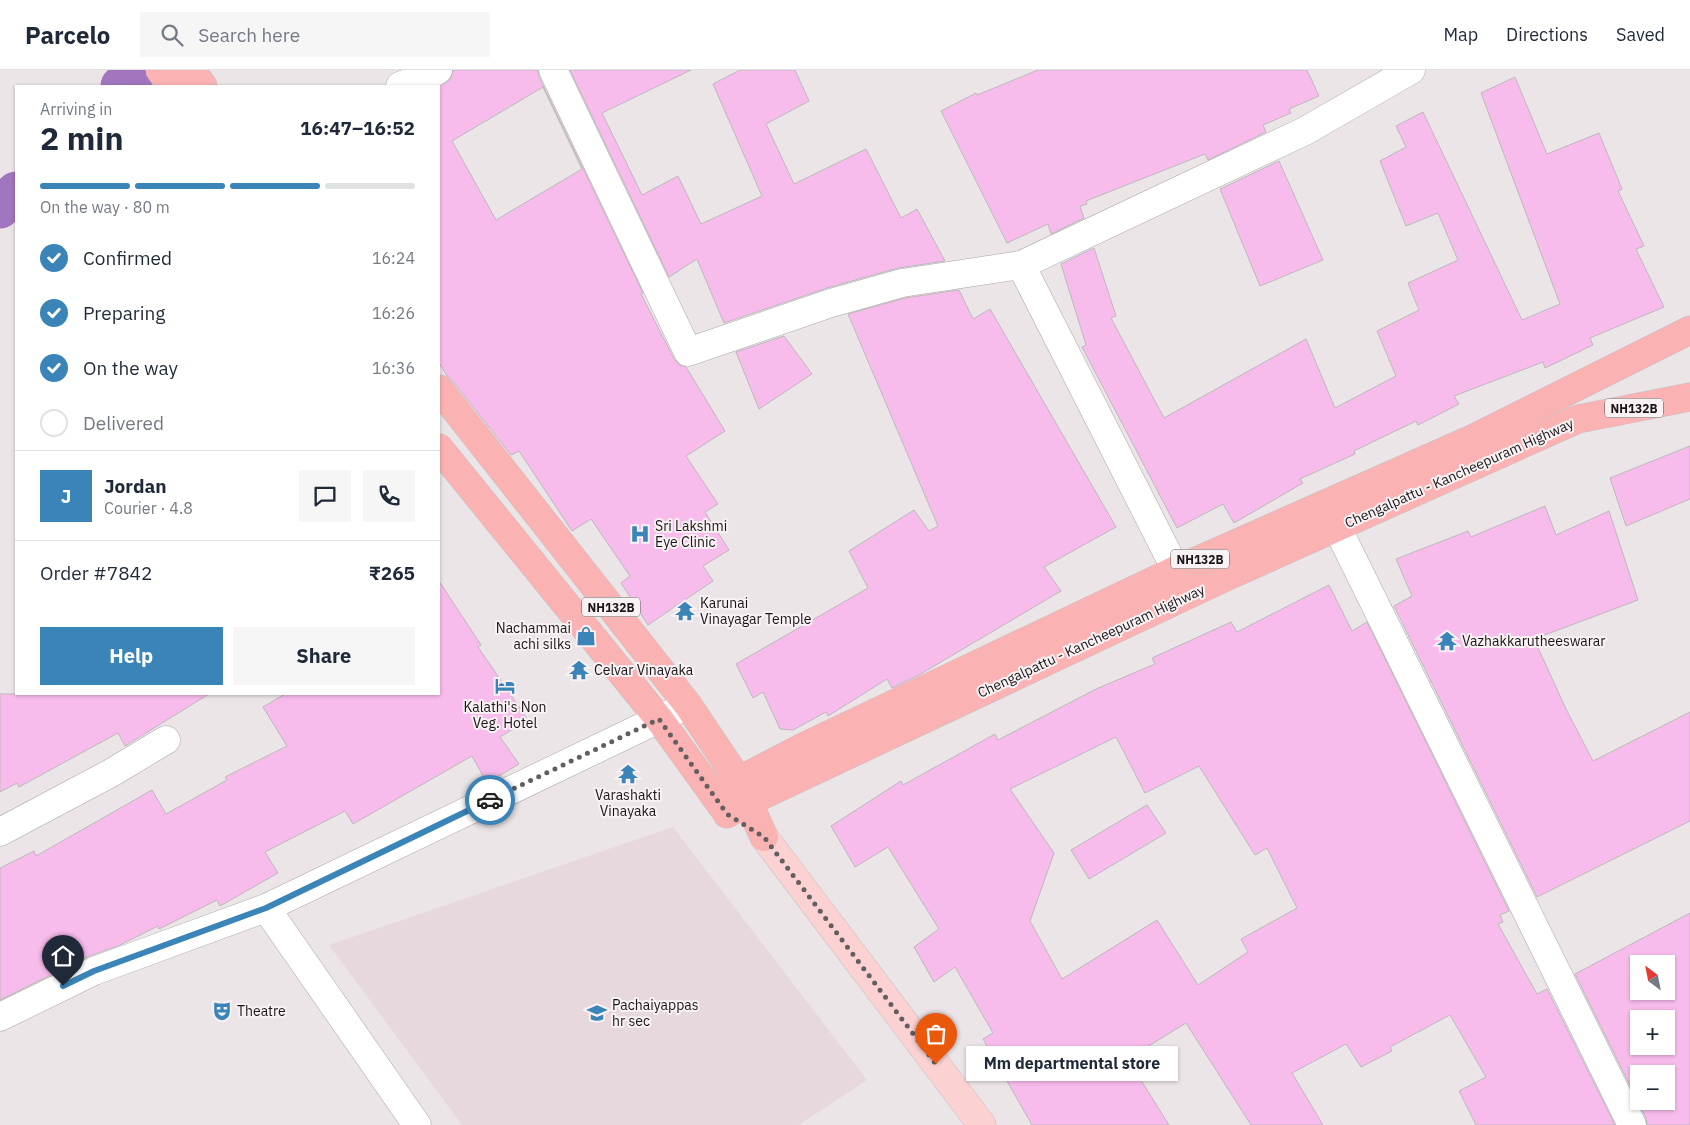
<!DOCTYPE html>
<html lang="en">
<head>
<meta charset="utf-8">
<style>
  :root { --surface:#fff; --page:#f6f6f7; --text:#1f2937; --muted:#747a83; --line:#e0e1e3; --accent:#3a84b8 }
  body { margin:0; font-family:"IBM Plex Sans",sans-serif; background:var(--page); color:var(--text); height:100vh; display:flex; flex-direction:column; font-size:19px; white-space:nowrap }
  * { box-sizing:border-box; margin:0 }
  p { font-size:16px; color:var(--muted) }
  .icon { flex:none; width:28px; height:28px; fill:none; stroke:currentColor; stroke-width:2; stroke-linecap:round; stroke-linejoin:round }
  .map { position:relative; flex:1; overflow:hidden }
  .details { position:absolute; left:15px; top:15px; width:425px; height:610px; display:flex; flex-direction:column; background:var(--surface); border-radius:0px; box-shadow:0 1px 4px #0004 }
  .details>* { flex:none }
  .needle { width:32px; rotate:328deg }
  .controls { position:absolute; left:1630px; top:885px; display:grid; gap:10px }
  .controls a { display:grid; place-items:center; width:45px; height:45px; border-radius:0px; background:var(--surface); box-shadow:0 1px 4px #0004; font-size:25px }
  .pin { position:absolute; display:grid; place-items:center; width:42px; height:42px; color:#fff; margin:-51px -21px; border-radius:50% 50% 50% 0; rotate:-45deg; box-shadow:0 0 5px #0007 }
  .pin .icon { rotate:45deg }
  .courier { position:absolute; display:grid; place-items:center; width:50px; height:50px; margin:-25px; border:4px solid #3a84b8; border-radius:50%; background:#fff; color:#222; box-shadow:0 1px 6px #0007 }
  .bubble { position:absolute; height:35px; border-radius:0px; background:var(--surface); box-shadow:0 1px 4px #0004; font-size:16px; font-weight:700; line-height:35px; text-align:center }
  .summary em { font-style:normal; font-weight:700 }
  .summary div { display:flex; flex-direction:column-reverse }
  .summary { display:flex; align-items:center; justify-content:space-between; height:85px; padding:0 25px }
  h1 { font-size:32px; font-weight:700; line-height:38px }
  .bar { display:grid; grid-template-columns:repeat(4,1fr); gap:8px 5px; align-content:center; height:60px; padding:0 25px }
  .bar i { height:6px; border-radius:4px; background:var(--line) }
  .bar .current { background:var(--accent) }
  .bar p { grid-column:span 4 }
  .line { display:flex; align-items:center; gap:12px; padding:0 25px; border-top:1px solid var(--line) }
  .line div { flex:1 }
  .round { display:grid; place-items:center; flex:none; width:52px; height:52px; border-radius:0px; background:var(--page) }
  ol { padding:0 25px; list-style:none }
  li { display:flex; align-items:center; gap:15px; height:55px }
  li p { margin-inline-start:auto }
  li .icon { padding:5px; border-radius:50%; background:var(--accent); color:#fff; stroke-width:4 }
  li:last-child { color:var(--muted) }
  li i { width:28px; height:28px; border:2px solid var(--line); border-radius:50% }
  .action { display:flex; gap:10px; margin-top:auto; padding:10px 25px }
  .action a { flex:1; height:58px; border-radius:0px; background:var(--accent); color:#fff; font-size:20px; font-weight:700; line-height:58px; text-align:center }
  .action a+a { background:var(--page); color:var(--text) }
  header { display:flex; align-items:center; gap:30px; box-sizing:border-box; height:70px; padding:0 25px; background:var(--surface); border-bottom:1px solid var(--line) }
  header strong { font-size:24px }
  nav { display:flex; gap:28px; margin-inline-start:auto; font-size:18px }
  .search { width:350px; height:45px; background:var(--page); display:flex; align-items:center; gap:12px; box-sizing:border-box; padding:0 18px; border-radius:0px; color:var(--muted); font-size:19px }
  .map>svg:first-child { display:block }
  .built { fill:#e7d8dd }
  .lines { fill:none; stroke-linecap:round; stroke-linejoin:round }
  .canal { stroke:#a276bf; stroke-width:41 }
  .building { fill:#f8bcec; stroke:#bdb8bc; fill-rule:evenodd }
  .minor-casing { stroke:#aca5a7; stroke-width:29 }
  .major-casing { stroke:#c3c2c3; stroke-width:29 }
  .highway-casing { stroke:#c3c2c3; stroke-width:29 }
  .minor { stroke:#fff; stroke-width:28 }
  .major { stroke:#fcd1d1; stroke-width:28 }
  .highway { stroke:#fab3b2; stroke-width:28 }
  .done { stroke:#635e60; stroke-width:5; stroke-dasharray:0 9 }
  .route { stroke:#3a84b8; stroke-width:6 }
  .labels { text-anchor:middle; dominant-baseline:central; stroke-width:4; stroke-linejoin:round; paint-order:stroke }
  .shield { fill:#f9f2f4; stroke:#5c5859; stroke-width:1 }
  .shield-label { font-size:12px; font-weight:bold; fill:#191617 }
  .street-label { font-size:14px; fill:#191617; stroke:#f9f2f4 }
  .poi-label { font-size:14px; fill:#191617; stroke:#f9f2f4; text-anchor:start }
</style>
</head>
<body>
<header>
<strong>Parcelo</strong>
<div class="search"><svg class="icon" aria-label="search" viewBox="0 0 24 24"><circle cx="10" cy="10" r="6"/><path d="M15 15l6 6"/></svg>Search here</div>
<nav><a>Map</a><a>Directions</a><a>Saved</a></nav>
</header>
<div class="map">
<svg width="1690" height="1055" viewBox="0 0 1690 1055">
  <rect width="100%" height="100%" fill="#ece5e7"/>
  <path class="built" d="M 673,757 L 867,1010 L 799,1055 L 462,1055 L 329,875 Z"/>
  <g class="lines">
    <g class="canal">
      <path d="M 121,16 L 138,0"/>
      <path d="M 0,138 L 16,122"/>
    </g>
  </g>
  <g class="building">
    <path d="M 453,0 L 538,0 L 539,7 L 643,223 L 641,224 L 674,289 L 679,295 L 686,297 L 725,361 L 686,386 L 718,434 L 705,442 L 729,480 L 703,496 L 713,511 L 648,555 L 621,513 L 630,506 L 591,449 L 572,461 L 519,381 L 511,385 L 451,309 L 447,306 L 439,293 L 439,17 L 450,10 ZM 543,17 L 582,99 L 496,150 L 452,71 Z"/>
    <path d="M 570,0 L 691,0 L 602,43 L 642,125 L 678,106 L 701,154 L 762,126 L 713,14 L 740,0 L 795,0 L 809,31 L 766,54 L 794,114 L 866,79 L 901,148 L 917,139 L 945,191 L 898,198 L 827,218 L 724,253 L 697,189 L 669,207 Z"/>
    <path d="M 1038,0 L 1307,0 L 1319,26 L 1289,39 L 1291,43 L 1263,55 L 1266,62 L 1208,90 L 1205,84 L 1086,131 L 1087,134 L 1080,136 L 1084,148 L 1051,164 L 1048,154 L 1007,173 L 941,41 L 976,23 L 977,25 Z"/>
    <path d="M 1515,7 L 1547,84 L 1599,63 L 1622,119 L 1618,121 L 1644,176 L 1636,179 L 1664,237 L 1590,268 L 1593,275 L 1545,298 L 1543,292 L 1454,326 L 1459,334 L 1418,355 L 1416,351 L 1354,381 L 1355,384 L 1300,409 L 1303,413 L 1234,453 L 1223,434 L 1177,458 L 1082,277 L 1086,275 L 1061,194 L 1094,178 L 1116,246 L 1111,248 L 1164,348 L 1306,269 L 1335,338 L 1396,306 L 1377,261 L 1419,240 L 1408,213 L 1458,190 L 1438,143 L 1406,156 L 1380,91 L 1406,77 L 1396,56 L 1423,42 L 1522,250 L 1560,234 L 1481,23 Z"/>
    <path d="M 1279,91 L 1323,190 L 1260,216 L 1220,119 Z"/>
    <path d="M 959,220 L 973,249 L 990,239 L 1116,457 L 1044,497 L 1061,521 L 919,605 L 892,618 L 887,609 L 828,646 L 826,642 L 793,660 L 780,659 L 763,622 L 753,628 L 736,594 L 868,518 L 849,481 L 914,440 L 929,461 L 938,456 L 848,244 L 905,228 Z"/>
    <path d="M 784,266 L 812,304 L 759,339 L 736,282 Z"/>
    <path d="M 1690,376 L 1690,429 L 1626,456 L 1610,408 Z"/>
    <path d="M 1545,436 L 1556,465 L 1609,441 L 1638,530 L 1534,569 L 1566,639 L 1593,691 L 1690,642 L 1690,751 L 1537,827 L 1394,536 L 1412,526 L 1396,489 L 1468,461 L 1471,467 Z"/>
    <path d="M 439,511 L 481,575 L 478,577 L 528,650 L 500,667 L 519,694 L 487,713 L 472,686 L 353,754 L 345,741 L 265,782 L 278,803 L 220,836 L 217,830 L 159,859 L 158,856 L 120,875 L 87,887 L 0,930 L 0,798 L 34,781 L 36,786 L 152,720 L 166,744 L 227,710 L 225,707 L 287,676 L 263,637 L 285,624 L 439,624 Z"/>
    <path d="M 1329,515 L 1352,561 L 1367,552 L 1509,841 L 1500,845 L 1503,852 L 1498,854 L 1537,924 L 1547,919 L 1615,1055 L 1476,1055 L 1459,1021 L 1486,1007 L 1450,945 L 1390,977 L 1392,981 L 1361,997 L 1346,974 L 1292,1003 L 1323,1055 L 1251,1055 L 1186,953 L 1134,985 L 1136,987 L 1129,991 L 1169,1055 L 1032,1055 L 983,969 L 993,963 L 955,897 L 934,912 L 914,877 L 939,859 L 888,777 L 855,797 L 831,756 L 901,711 L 903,715 L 995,664 L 998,670 L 1096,619 L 1155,594 L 1152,588 L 1231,552 L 1237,562 ZM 1116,667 L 1145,723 L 1199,696 L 1255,785 L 1267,778 L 1297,838 L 1241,869 L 1248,882 L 1198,915 L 1157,850 L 1062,909 L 1030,851 L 1054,783 L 1010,719 Z"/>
    <path d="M 0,624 L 209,624 L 125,676 L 118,663 L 19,717 L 17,713 L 0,722 Z"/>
    <path d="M 1147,735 L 1166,763 L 1089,809 L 1071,780 Z"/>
    <path d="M 1690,843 L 1690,1055 L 1647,1055 L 1646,1048 L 1575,904 ZM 1639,894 L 1666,894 L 1666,921 L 1639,921 ZM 1639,949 L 1666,949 L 1666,976 L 1639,976 ZM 1639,1004 L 1666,1004 L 1666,1031 L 1639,1031 Z"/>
  </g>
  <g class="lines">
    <defs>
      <g id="minor">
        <path d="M 553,0 L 688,282 L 831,233 L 902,213 L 1021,195"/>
        <path d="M 400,16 L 438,0"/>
        <path d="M 1326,435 L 1632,1055"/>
        <path d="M 1176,500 L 1021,195 L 1305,61 L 1411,0"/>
        <path d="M 0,762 L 111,703 L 166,670"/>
        <path d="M 266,838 L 417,1055"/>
        <path d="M 0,947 L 94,901 L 266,838 L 688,635"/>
      </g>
      <path id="major" d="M 764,767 L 982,1055"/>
      <g id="highway">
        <path d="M 160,0 L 172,16"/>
        <path d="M 191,0 L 203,16"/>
        <path d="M 439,319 L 688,635 L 739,711 L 764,767"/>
        <path d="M 439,378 L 659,649 L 724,739"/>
        <path d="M 713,724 L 803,677 L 1176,500 L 1472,369 L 1690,260"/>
        <path d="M 727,744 L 748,732 L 1228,506 L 1578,349 L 1690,327"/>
      </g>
    </defs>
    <use href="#minor" class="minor-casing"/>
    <use href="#major" class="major-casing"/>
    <use href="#highway" class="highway-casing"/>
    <use href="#minor" class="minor"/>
    <use href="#major" class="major"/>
    <use href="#highway" class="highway"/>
  </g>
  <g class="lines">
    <path class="done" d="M 490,730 L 659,649 L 727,744 L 764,767 L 936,994"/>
    <path class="route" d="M 63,916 L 94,901 L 266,838 L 490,730"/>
  </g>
  <defs>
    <symbol id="hospital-bare" viewBox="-9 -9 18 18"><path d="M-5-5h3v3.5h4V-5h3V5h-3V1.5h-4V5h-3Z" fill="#3a84b8" stroke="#f9f2f4" stroke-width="2.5" paint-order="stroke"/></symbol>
    <symbol id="temple-bare" viewBox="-9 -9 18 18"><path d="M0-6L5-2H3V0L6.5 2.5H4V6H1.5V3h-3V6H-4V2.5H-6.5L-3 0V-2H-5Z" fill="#3a84b8" stroke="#f9f2f4" stroke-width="2.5" paint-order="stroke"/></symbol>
    <symbol id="shop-bare" viewBox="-9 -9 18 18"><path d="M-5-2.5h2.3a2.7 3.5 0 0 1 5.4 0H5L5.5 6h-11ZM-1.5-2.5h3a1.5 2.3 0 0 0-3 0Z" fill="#3a84b8" stroke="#f9f2f4" stroke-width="2.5" paint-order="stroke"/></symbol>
    <symbol id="hotel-bare" viewBox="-9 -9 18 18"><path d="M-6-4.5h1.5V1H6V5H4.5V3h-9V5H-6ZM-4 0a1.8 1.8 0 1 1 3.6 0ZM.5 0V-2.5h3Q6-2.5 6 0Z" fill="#3a84b8" stroke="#f9f2f4" stroke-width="2.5" paint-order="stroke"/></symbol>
    <symbol id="theatre-bare" viewBox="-9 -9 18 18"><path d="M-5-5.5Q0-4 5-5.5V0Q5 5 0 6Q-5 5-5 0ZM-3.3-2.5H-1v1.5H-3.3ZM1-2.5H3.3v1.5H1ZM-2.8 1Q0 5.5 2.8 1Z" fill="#3a84b8" stroke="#f9f2f4" stroke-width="2.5" paint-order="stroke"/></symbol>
    <symbol id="school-bare" viewBox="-9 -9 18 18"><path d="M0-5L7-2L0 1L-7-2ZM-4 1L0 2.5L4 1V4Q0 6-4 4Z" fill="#3a84b8" stroke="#f9f2f4" stroke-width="2.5" paint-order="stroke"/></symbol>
  </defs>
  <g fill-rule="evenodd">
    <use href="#hospital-bare" x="626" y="450" width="28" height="28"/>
    <use href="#temple-bare" x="671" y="527" width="28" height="28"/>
    <use href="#shop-bare" x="572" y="552" width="28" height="28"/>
    <use href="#temple-bare" x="1433" y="557" width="28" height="28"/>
    <use href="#temple-bare" x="565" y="586" width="28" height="28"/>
    <use href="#hotel-bare" x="491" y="602" width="28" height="28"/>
    <use href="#temple-bare" x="614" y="690" width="28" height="28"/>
    <use href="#theatre-bare" x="208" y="927" width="28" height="28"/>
    <use href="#school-bare" x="583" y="929" width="28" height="28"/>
  </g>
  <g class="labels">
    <g class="shield">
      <rect x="1605" y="328.5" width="58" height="19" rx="4"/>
      <rect x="1171" y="479.5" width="58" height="19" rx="4"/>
      <rect x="582" y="527.5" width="58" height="19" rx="4"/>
    </g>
    <g class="shield-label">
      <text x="1634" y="338">NH132B</text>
      <text x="1200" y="489">NH132B</text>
      <text x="611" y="537">NH132B</text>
    </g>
    <g class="street-label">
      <text transform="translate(1459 403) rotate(-24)">Chengalpattu - Kancheepuram Highway</text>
      <text transform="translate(1091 571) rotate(-25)">Chengalpattu - Kancheepuram Highway</text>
    </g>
    <g class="poi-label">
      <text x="655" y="456">Sri Lakshmi<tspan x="655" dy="16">Eye Clinic</tspan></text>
      <text x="700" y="533">Karunai<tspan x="700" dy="16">Vinayagar Temple</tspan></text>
      <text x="571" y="558" text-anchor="end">Nachammai<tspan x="571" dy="16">achi silks</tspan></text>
      <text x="1462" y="571">Vazhakkarutheeswarar</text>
      <text x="594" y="600">Celvar Vinayaka</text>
      <text x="505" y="637" text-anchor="middle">Kalathi's Non<tspan x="505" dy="16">Veg. Hotel</tspan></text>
      <text x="628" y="725" text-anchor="middle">Varashakti<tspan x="628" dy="16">Vinayaka</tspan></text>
      <text x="612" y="935">Pachaiyappas<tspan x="612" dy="16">hr sec</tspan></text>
      <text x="237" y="941">Theatre</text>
    </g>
  </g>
</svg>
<div class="controls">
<a><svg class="needle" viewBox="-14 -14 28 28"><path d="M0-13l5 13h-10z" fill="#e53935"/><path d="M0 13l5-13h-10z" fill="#747a83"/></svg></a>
<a>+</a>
<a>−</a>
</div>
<div class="pin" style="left:936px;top:994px;background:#ea580c"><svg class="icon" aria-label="bag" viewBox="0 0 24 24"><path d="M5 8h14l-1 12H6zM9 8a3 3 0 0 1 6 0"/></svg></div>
<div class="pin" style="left:63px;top:916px;background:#1f2937"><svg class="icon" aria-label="home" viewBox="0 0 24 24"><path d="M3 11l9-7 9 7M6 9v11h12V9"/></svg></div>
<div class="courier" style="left:490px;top:730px"><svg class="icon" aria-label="car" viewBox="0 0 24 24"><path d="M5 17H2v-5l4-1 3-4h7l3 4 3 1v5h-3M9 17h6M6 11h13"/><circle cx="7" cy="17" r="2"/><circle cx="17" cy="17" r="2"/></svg></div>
<div class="bubble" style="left:966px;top:976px;width:212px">Mm departmental store</div>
<section class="details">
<div class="summary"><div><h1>2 min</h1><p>Arriving in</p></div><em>16:47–16:52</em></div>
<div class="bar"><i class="current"></i><i class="current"></i><i class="current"></i><i></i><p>On the way · 80 m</p></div>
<ol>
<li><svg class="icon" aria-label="check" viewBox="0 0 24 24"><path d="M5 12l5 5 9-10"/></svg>Confirmed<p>16:24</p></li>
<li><svg class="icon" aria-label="check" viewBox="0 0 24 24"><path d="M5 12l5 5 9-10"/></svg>Preparing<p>16:26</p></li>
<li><svg class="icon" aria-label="check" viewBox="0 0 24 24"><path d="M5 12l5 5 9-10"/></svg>On the way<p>16:36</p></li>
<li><i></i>Delivered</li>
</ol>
<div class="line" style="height:90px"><b class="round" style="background:var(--accent);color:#fff">J</b><div><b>Jordan</b><p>Courier · 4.8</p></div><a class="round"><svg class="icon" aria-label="chat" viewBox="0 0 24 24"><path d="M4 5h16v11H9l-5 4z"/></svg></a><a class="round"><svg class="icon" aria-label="phone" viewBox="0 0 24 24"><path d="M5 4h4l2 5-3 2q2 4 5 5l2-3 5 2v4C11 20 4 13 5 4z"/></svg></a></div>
<div class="line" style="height:65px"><div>Order #7842</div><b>₹265</b></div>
<div class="action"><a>Help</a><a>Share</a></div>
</section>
</div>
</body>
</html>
